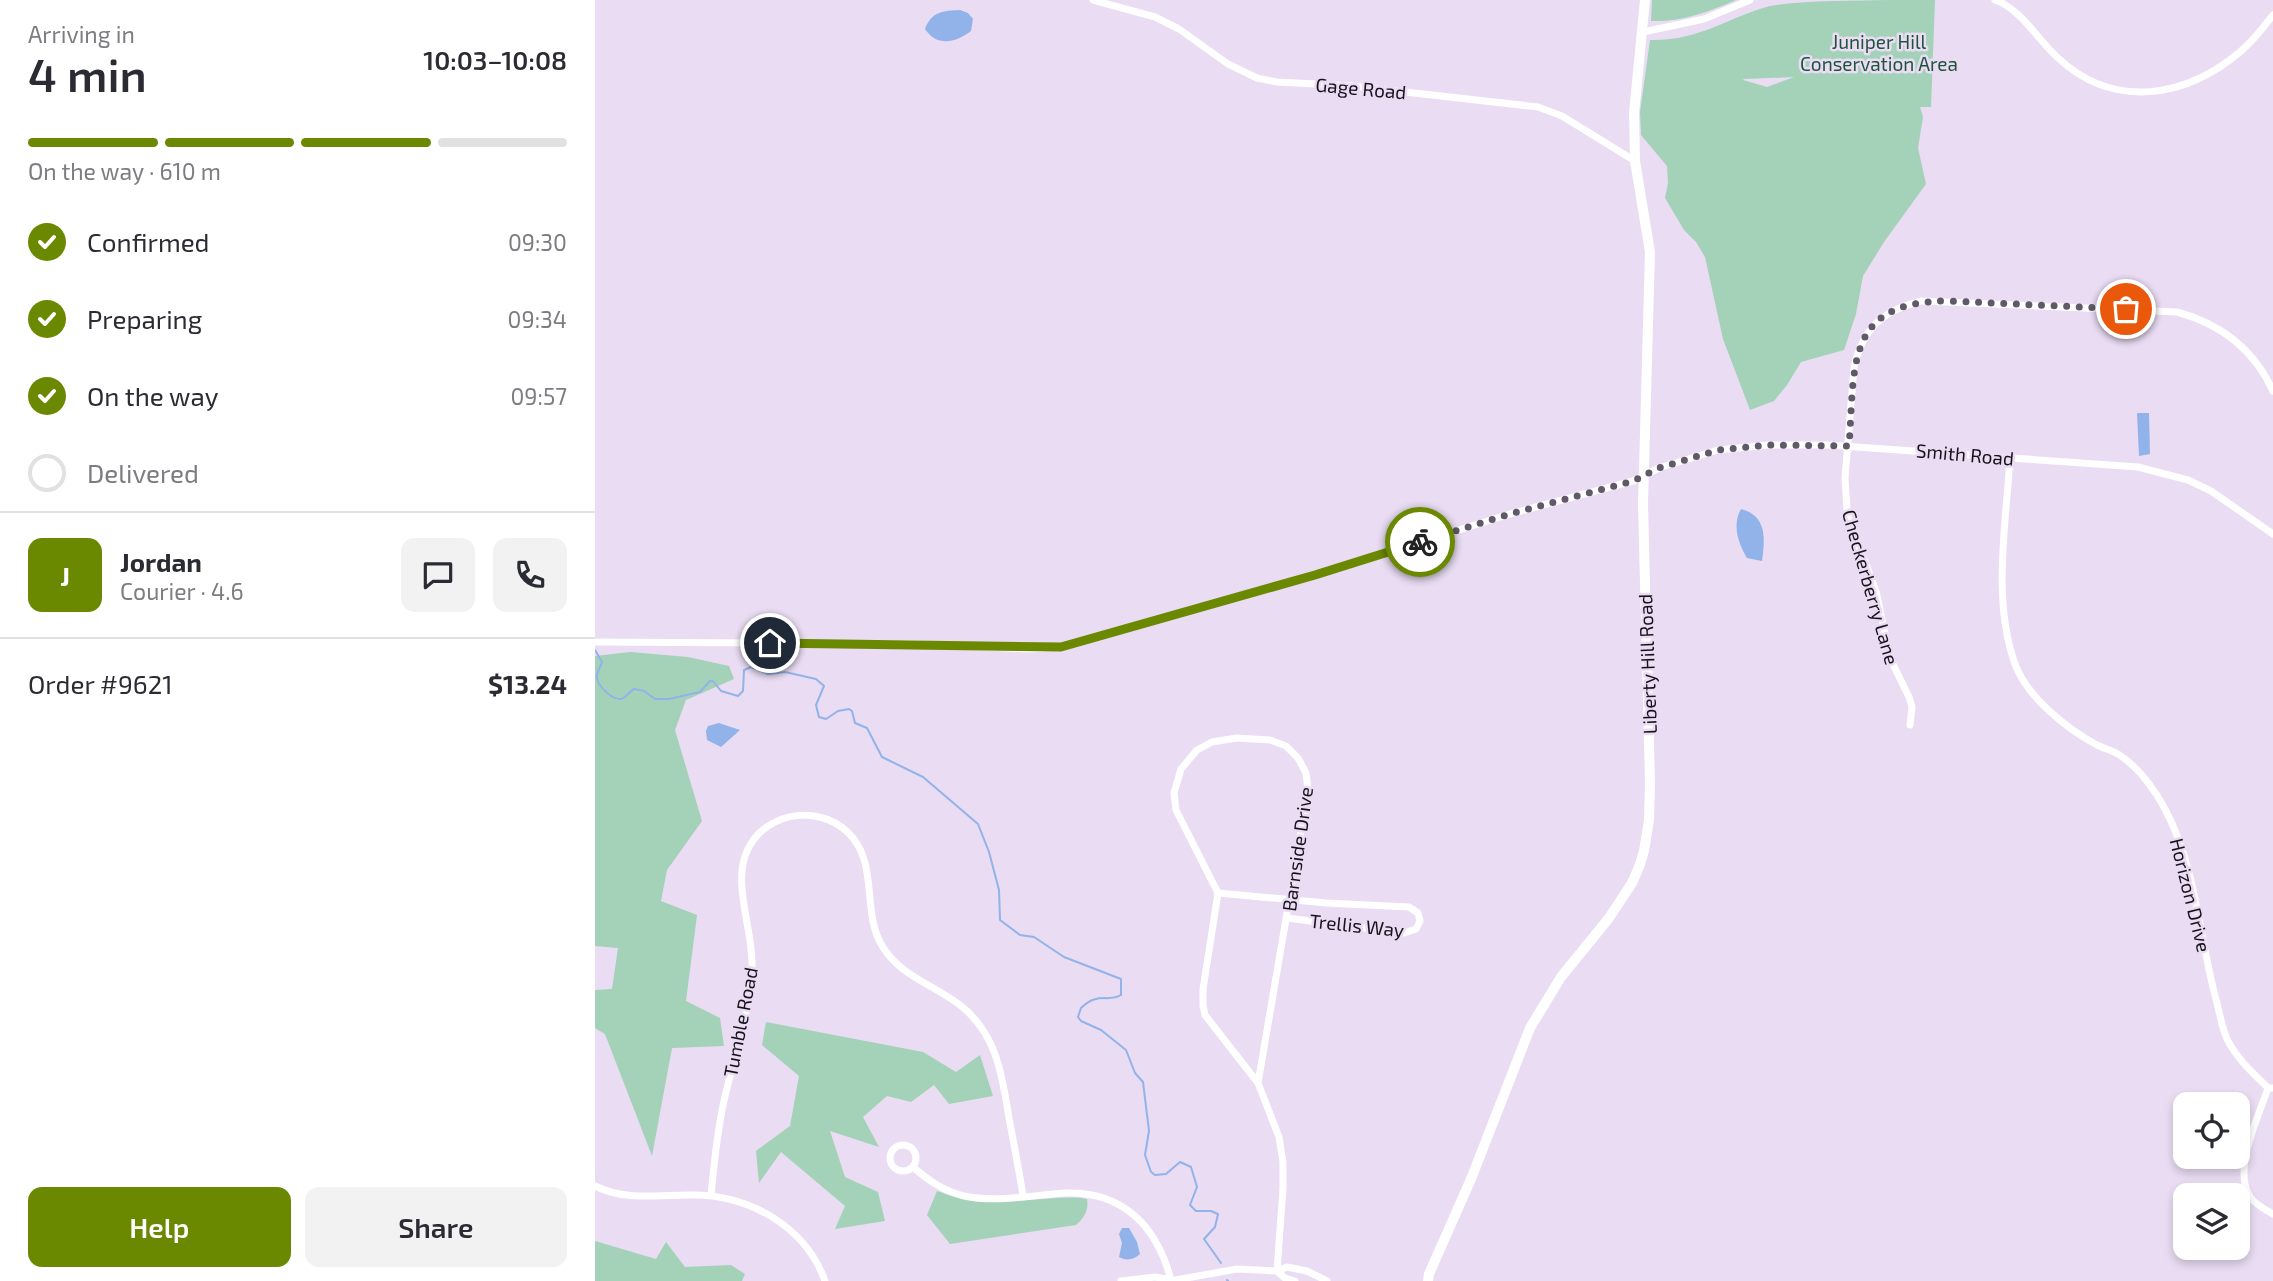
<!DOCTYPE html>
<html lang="en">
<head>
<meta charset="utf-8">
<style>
  :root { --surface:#fff; --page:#f2f2f3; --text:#2b2b33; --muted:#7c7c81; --line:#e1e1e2; --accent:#6a8800 }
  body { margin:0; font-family:"Exo 2",sans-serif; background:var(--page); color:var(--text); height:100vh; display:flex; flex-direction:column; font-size:26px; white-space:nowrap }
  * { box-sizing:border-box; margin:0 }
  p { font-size:23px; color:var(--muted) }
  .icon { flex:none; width:38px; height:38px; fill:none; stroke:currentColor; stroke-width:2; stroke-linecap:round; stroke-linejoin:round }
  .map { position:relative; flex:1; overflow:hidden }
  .drawer { display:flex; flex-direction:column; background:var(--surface); width:595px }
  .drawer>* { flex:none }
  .fabs { position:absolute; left:1578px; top:1092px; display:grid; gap:14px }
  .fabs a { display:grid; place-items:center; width:77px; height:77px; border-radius:14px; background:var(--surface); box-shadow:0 4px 10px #0003; font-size:35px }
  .pin { position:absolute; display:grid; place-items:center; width:60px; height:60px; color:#fff; margin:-30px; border:4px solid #fff; border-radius:50%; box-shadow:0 2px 7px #0007 }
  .courier { position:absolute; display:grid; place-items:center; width:70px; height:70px; margin:-35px; border:5px solid #6a8800; border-radius:50%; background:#fff; color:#222; box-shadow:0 2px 9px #0007 }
  .overview em { font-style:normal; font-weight:600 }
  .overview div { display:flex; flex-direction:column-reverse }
  .overview { display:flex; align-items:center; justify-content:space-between; height:119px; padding:0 28px }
  h1 { font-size:46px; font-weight:600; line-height:52px }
  .bar { display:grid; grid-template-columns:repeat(4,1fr); gap:10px 7px; align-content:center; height:84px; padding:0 28px }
  .bar i { height:9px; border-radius:5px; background:var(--line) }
  .bar .on { background:var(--accent) }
  .bar p { grid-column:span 4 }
  .line { display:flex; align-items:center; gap:18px; padding:0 28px; border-top:2px solid var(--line) }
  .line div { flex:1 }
  .round { display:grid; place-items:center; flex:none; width:74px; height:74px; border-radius:14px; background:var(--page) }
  ol { padding:0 28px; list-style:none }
  li { display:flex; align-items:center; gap:21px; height:77px }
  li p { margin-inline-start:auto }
  li .icon { padding:7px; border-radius:50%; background:var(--accent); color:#fff; stroke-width:4 }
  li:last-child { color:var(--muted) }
  li i { width:38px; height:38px; border:4px solid var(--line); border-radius:50% }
  .action { display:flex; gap:14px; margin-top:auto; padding:14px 28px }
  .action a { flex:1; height:80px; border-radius:14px; background:var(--accent); color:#fff; font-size:28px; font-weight:600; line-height:80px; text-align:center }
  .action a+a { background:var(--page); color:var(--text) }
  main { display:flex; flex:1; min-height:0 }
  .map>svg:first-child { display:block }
  .green { fill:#a3d2b9; fill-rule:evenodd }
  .water { fill:#92b3e9 }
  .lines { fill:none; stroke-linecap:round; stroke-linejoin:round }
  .stream { stroke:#92b3e9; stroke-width:2 }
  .street { stroke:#fff; stroke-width:7 }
  .secondary { stroke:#fff; stroke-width:10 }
  .done { stroke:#615967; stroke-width:7; stroke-dasharray:0 12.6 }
  .route { stroke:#6a8800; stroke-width:9 }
  .labels { text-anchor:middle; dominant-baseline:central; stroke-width:5; stroke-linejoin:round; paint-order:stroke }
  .park-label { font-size:19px; fill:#1e543c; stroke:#e9dcf3 }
  .street-label { font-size:19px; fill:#18131b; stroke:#e9dcf3 }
</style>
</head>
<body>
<main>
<section class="drawer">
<div class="overview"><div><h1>4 min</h1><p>Arriving in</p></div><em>10:03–10:08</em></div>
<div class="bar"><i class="on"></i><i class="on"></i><i class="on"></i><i></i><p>On the way · 610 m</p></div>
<ol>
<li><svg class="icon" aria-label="check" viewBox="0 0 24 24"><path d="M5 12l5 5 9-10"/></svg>Confirmed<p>09:30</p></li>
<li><svg class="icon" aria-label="check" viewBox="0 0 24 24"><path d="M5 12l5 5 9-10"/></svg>Preparing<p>09:34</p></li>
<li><svg class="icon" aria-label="check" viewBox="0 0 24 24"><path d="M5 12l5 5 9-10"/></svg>On the way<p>09:57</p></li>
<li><i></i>Delivered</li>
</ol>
<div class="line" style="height:126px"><b class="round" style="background:var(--accent);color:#fff">J</b><div><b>Jordan</b><p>Courier · 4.6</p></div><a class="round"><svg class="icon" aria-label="chat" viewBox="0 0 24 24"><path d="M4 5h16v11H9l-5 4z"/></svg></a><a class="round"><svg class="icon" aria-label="phone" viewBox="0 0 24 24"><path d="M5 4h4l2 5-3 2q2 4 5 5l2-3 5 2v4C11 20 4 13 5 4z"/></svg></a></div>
<div class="line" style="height:91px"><div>Order #9621</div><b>$13.24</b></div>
<div class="action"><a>Help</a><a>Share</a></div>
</section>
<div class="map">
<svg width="1678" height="1281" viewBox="0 0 1678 1281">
  <rect width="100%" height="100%" fill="#e9dcf3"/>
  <g class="green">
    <path d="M 1057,0 L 1141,0 C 1114,12 1086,22 1056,21 Z"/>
    <path d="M 1294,0 L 1340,0 L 1336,107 L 1325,107 L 1328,117 L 1323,148 L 1331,184 L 1289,242 L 1268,276 L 1261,314 L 1249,350 L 1206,362 L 1192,385 L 1179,401 L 1155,410 L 1128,339 L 1110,257 L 1101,242 L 1089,230 L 1070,198 L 1073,183 L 1072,166 L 1046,135 L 1045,112 L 1055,40 C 1105,41 1131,18 1175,6 C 1210,0 1257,1 1294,0 ZM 1199,77 L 1172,87 L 1148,80 L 1149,79 Z"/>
    <path d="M 35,652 L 93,657 L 134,666 L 139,679 L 91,700 L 80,730 L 107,821 L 72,870 L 66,901 L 102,915 L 91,1001 L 125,1018 L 129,1046 L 77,1048 L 57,1156 L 10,1034 L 0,1028 L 0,990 L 17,989 L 23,948 L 0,946 L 0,656 Z"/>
    <path d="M 171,1022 L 328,1052 L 361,1072 L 385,1055 L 398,1096 L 354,1104 L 339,1085 L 316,1102 L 292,1096 L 268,1117 L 284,1147 L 235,1131 L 250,1177 L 283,1192 L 290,1221 L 240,1229 L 250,1206 L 186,1152 L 164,1183 L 161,1151 L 195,1126 L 204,1076 L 167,1045 Z"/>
    <path d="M 342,1191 C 377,1205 411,1202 448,1199 C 463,1198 477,1196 492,1199 C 494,1210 489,1218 481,1225 L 355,1244 L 332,1215 Z"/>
    <path d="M 0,1241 L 61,1259 L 71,1242 L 90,1267 L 136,1265 L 150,1274 L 147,1281 L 0,1281 Z"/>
  </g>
  <g class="water">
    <path d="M 365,10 L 373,13 L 378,19 L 376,31 C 360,43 342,47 330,29 C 337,11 348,11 365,10 Z"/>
    <path d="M 1542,413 L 1554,413 L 1555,454 L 1544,456 Z"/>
    <path d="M 1146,509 C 1172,516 1170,538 1167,561 L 1152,558 C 1143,543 1137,525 1146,509 Z"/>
    <path d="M 124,723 L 145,730 L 126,747 L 112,740 L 111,731 L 113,726 Z"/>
    <path d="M 527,1228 L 534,1228 L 542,1242 L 545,1254 C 539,1260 531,1261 524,1257 L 527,1243 L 524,1234 Z"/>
  </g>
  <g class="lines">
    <g class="stream">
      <path d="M 0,650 L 7,662 C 6,667 1,672 2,678 C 3,686 17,700 26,699 C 31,698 35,691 39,689 L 49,691 L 60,699 L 74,699 L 105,692 L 115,681 L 118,681 L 126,691 L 143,696 L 148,691 L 149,670 L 156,667 L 173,674 L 190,672 L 221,679 L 229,686 L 221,705 L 224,717 L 231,719 L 243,711 L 254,709 L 257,711 L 260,723 L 272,728 L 287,757 L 328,777 L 383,824 L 394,852 L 404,890 L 405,920 L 425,935 L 439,937 L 469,957 L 526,979 L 526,995 C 512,1003 504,991 486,1008 L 483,1017 L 486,1021 L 506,1030 L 531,1050 L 540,1073 L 548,1082 L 554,1131 L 550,1155 L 556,1172 L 560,1175 L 571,1174 L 585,1162 L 596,1167 L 602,1187 L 595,1205 L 601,1211 L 616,1211 L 623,1214 L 620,1227 L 609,1239 L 626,1263"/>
      <path d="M 632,1280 L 633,1281"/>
    </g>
    <g class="street">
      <path d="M 498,0 L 560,17 L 584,29 L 633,64 L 662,78 L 682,82 L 757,86 L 943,107 L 967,116 L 1040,161"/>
      <path d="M 1400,0 C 1426,9 1443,40 1463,58 C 1519,110 1591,98 1646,51 C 1658,41 1668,28 1678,15"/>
      <path d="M 1048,32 L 1109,19 L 1155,0"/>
      <path d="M 1415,458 C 1411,524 1397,600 1420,664 C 1432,697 1472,729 1502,745 C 1510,749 1519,751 1526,756 C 1545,769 1559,789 1570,809 C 1602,869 1604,939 1622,1003 C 1625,1015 1627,1028 1632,1039 C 1642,1059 1658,1073 1673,1088 L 1678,1088"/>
      <path d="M 0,642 L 319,644 L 435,649 L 466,647 L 720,575 L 915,514 L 1038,481 L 1064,468 L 1123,450 L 1173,445 L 1233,445 L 1543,467 L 1593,480 L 1616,491 L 1678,534"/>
      <path d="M 1315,725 L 1317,707 L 1314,697 L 1295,658 L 1281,591 L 1269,559 L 1255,528 L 1252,511 L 1250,478 L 1259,367 C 1268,328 1288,310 1327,301 L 1582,312 C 1626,324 1659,349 1678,391"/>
      <path d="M 623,893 L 731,903 L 814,907 L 823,913 L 825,921 L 821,929 L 809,933 L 692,918"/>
      <path d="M 663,1083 L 713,790 L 711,773 L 703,758 L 691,746 L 675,740 L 642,738 L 617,742 L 602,750 L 586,769 L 579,793 L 581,810 L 623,893 L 608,989 L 608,1006 L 610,1015 L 663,1083 L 684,1137 L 688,1162 L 688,1188 L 682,1271"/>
      <path d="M 1673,1088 C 1664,1116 1636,1171 1656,1198 C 1661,1205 1671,1210 1678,1214"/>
      <circle cx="308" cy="1158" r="13"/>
      <path d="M 318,1167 C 333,1180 348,1191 369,1196 C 402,1203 437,1195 470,1193 C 529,1191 562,1227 576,1280"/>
      <path d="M 0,1186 C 30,1201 62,1195 95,1195 C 152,1194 210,1225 230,1281"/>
      <path d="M 116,1195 C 119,1163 122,1132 129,1101 C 139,1057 155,1011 157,966 C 158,930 137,883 152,851 C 171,809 230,803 258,838 C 282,868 268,912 286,944 C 304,976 338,984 365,1005 C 402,1034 407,1075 414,1118 C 419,1144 424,1170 428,1196"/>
      <path d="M 682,1271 L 690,1278 L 700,1281"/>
      <path d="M 526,1281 L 560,1277 L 576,1280"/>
      <path d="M 575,1281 L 642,1269 L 682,1271 L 692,1267 L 712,1271 L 732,1281"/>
    </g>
    <path class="secondary" d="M 833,1281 L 834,1274 L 876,1179 L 935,1028 L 966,977 L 1014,918 L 1037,883 L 1044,867 L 1049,851 L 1054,820 L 1055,784 L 1048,504 L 1055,252 L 1040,161 L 1039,113 L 1050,0"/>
  </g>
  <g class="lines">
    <path class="done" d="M 825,542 L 915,514 L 1038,481 L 1064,468 L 1123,450 L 1174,445 L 1254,446 C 1260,367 1249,301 1353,301 L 1531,309"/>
    <path class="route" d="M 175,643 L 466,647 L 720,575 L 825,542"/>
  </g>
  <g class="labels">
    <g class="park-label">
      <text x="1284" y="41">Juniper Hill<tspan x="1284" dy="22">Conservation Area</tspan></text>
    </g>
    <g class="street-label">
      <text transform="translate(766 88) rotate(5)">Gage Road</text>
      <text transform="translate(1370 454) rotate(5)">Smith Road</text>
      <text transform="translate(1276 587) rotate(74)">Checkerberry Lane</text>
      <text transform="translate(1052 664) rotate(-92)">Liberty Hill Road</text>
      <text transform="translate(702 849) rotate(-82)">Barnside Drive</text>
      <text transform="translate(1596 895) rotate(76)">Horizon Drive</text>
      <text transform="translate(762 925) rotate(6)">Trellis Way</text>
      <text transform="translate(145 1022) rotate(-79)">Tumble Road</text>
    </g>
  </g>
</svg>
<div class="fabs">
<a><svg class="icon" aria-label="locate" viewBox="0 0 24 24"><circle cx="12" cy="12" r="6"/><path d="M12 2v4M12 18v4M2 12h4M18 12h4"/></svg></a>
<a><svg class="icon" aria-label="layers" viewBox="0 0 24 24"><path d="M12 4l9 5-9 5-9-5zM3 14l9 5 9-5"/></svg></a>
</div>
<div class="pin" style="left:1531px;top:309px;background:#ea580c"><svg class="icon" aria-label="bag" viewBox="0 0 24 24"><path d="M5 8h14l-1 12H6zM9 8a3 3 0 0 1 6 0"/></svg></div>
<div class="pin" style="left:175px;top:643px;background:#1f2937"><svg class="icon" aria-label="home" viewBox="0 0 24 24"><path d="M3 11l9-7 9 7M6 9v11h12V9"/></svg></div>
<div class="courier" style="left:825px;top:542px"><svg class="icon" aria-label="bike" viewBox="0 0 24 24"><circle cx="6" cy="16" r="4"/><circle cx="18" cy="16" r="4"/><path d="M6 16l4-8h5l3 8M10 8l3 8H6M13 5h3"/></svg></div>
</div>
</main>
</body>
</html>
